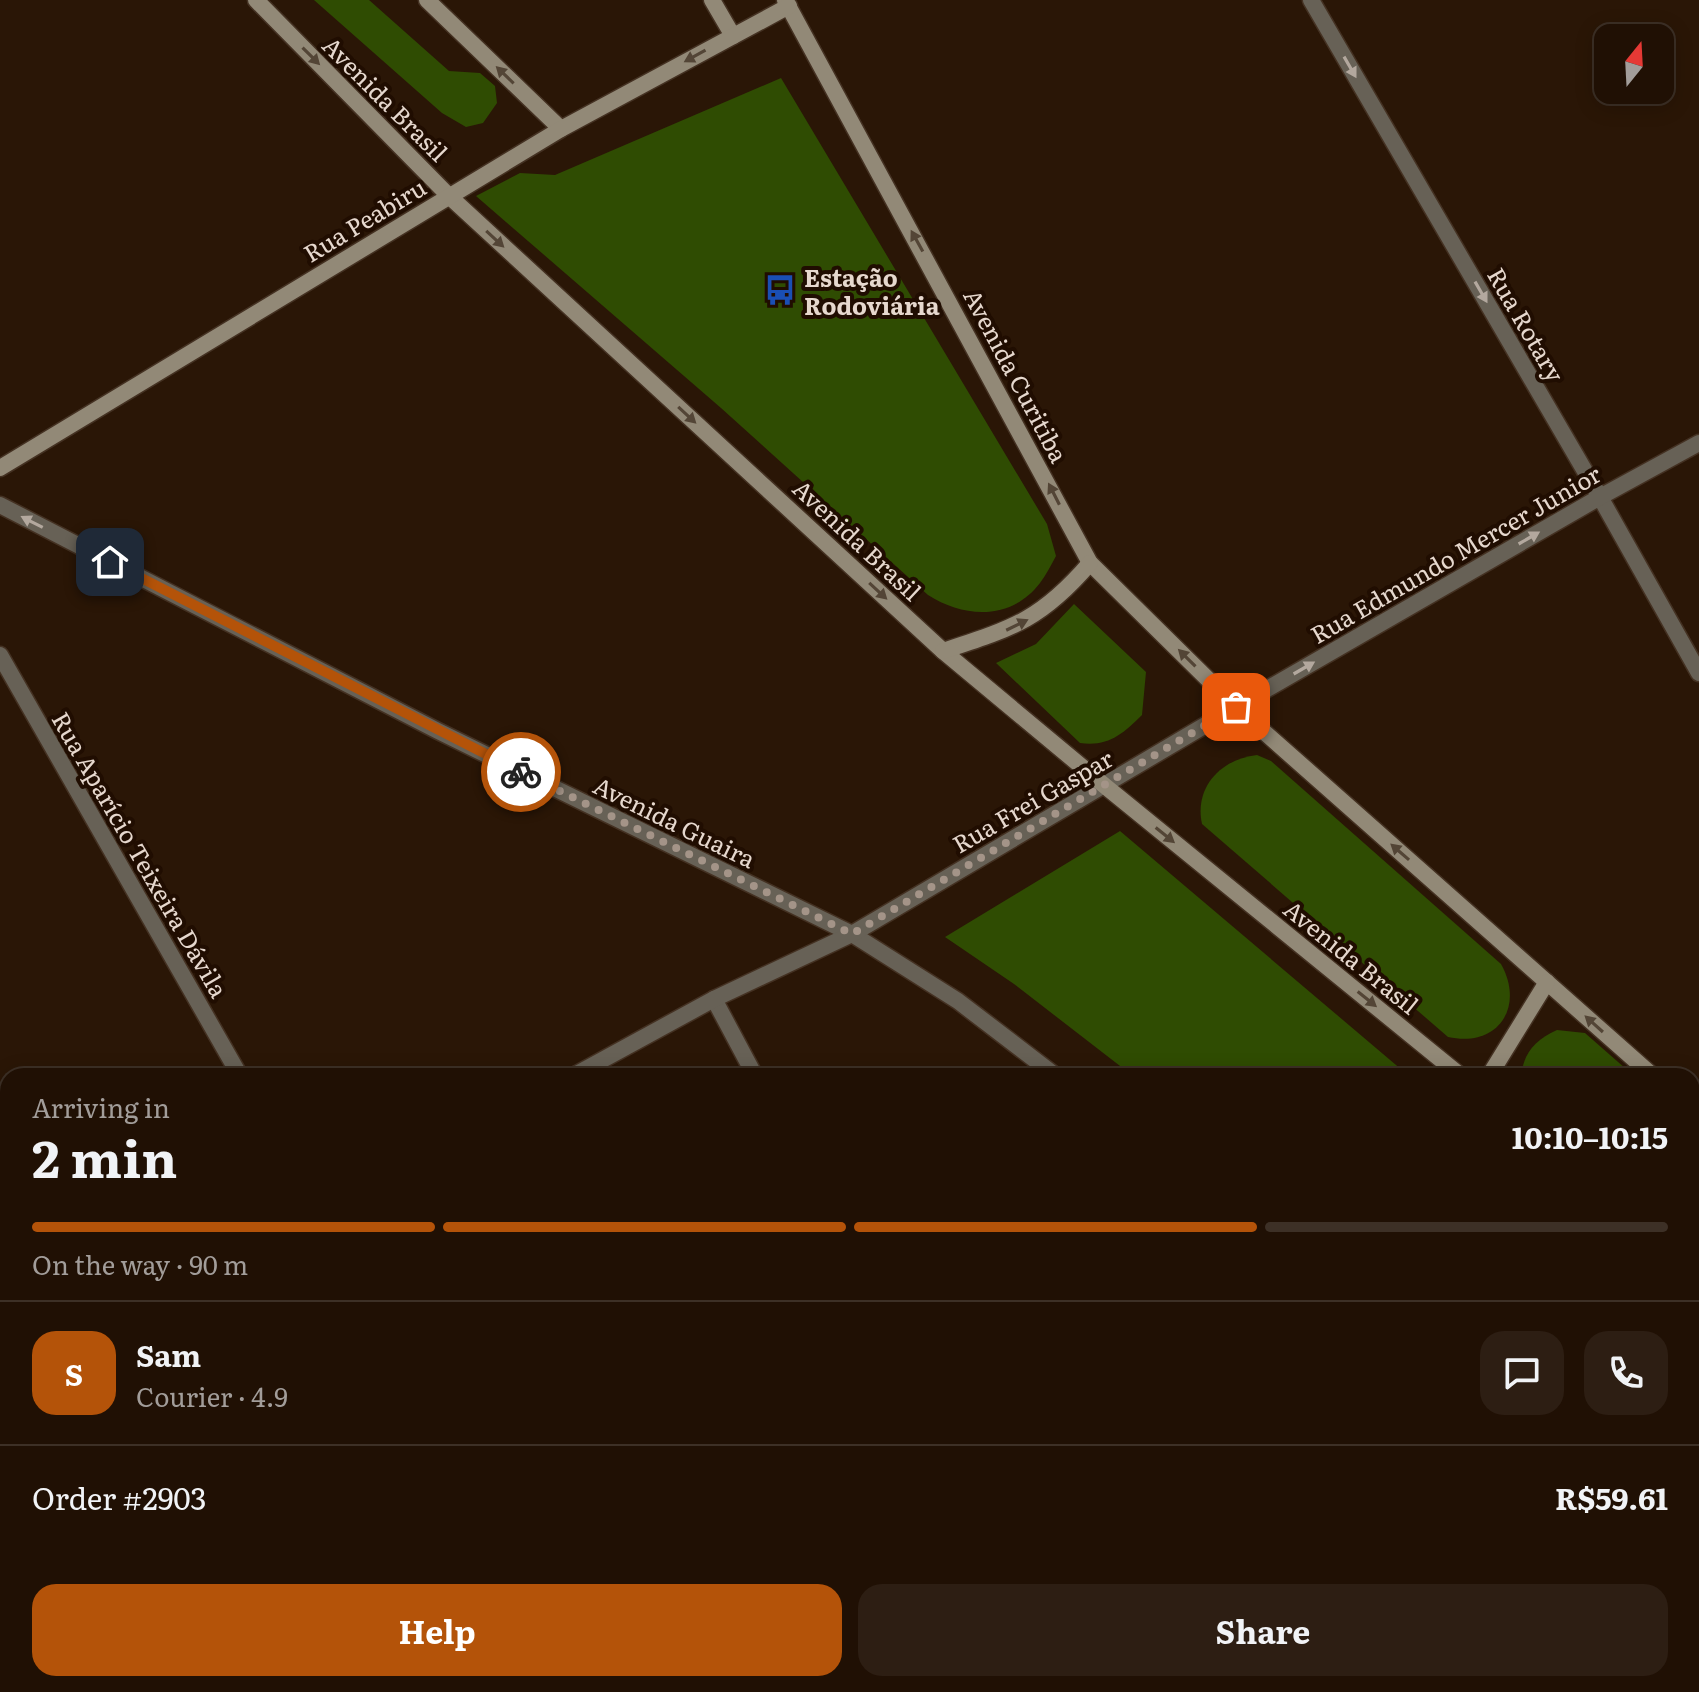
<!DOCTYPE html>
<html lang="en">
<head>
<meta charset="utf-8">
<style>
  :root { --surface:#201004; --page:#2d1e13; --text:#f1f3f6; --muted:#a29d9a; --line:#3d3026; --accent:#b45309 }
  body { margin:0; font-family:Literata,serif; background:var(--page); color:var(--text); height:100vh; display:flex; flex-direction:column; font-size:30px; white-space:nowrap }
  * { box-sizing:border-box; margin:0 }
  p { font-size:26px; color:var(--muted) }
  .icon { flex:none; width:44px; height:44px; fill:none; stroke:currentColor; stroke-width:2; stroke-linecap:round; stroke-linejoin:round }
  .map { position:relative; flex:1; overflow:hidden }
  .panel { position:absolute; left:0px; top:1068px; width:1700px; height:624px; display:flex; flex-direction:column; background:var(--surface); border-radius:24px 24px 0 0; box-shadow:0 4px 20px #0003,0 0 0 2px var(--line) }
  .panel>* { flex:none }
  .needle { width:52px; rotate:18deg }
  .fabs { position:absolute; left:1594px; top:24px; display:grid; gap:16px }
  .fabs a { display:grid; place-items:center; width:80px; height:80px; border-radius:16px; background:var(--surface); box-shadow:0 4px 20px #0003,0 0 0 2px var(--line); font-size:40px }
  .pin { position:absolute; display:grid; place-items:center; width:68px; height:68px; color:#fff; margin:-34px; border-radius:16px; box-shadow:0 4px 12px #0006 }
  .courier { position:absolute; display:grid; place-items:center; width:80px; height:80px; margin:-40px; border:6px solid #b45309; border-radius:50%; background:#fff; color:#222; box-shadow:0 2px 10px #0007 }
  .summary em { font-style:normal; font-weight:700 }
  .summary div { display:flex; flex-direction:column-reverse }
  .summary { display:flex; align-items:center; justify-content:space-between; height:136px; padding:0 32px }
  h1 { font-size:52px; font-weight:700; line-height:60px }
  .bar { display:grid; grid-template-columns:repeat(4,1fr); gap:12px 8px; align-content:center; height:96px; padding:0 32px }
  .bar i { height:10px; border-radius:6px; background:var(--line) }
  .bar .current { background:var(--accent) }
  .bar p { grid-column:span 4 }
  .line { display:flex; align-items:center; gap:20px; padding:0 32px; border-top:2px solid var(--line) }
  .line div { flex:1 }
  .round { display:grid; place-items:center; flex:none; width:84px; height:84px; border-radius:24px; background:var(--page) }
  .primary-button { display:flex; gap:16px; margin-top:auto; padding:16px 32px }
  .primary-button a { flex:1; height:92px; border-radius:24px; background:var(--accent); color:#fff; font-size:32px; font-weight:700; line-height:92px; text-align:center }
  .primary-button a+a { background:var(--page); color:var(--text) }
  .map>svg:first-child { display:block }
  .green { fill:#2f4c02 }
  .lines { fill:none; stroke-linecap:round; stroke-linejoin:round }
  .street-casing { stroke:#443122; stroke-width:19 }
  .secondary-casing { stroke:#443122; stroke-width:19 }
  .street { stroke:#676156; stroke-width:16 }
  .secondary { stroke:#928977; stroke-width:16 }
  .oneway { fill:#534536 }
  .oneway2 { fill:#b3a89e }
  .done { stroke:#a49488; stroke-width:8; stroke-dasharray:0 14.4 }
  .route { stroke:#b45309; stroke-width:10 }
  .labels { text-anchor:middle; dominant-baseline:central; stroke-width:8; stroke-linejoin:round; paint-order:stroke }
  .street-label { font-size:24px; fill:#e6d8ce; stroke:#200d01 }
  .poi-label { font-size:24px; font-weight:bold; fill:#e6d8ce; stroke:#200d01; text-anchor:start }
</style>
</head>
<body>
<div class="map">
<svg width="1699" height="1692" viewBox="0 0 1699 1692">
  <rect width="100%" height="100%" fill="#2a1606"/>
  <g class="green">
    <path d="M 314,0 L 369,0 L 449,71 L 480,73 L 495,86 L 497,103 L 483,123 L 466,127 L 442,113 Z"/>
    <path d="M 781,78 L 1047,524 L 1056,556 C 1051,565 1046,575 1040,583 C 1011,621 964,618 928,595 L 721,408 L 476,196 L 520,173 L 555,175 Z"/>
    <path d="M 1074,604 L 1146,672 L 1142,715 C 1123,734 1108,747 1080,743 L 996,663 L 1036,644 Z"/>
    <path d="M 1257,755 L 1271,761 L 1501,964 C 1525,1007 1498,1048 1448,1037 L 1202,824 C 1194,787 1221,759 1257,755 Z"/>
    <path d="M 1120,831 L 1409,1076 L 1133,1076 L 1014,984 L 945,937 Z"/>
    <path d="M 1557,1030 L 1585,1033 L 1634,1076 L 1521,1076 C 1524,1052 1535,1040 1557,1030 Z"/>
    <path d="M 1692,1127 L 1699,1133 L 1699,1256 L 1692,1250 Z"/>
  </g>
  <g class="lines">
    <defs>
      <g id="street">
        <path d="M 1311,0 L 1600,497 L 1699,673"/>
        <path d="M 0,505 L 438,731 L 852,934 L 958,1001 L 1056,1076"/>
        <path d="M 0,655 L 240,1076"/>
        <path d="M 714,999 L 755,1076"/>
        <path d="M 573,1076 L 714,999 L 852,934 L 1236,707 L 1600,497 L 1699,443"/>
        <path d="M 1692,1350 L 1699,1346"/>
        <path d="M 0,1391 L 8,1386"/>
        <path d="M 0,1553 L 8,1567"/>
        <path d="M 74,1684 L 79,1692"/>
        <path d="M 577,1684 L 581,1692"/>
        <path d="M 1597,1684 L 1601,1692"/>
        <path d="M 1069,1692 L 1083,1684"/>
      </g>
      <g id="secondary">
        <path d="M 256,0 L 449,196 L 943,651 L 1105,786 L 1461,1076"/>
        <path d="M 427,0 L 561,129"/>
        <path d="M 712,0 L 733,36"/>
        <path d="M 785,0 L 1090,563 L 1236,707 L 1653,1076"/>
        <path d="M 0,468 L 561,129 L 789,6"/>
        <path d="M 943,651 C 1013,628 1041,620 1090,563"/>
        <path d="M 1489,1076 L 1547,982"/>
        <path d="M 1692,1111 L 1699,1117"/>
        <path d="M 1692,1284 L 1699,1290"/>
      </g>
    </defs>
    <use href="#street" class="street-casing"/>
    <use href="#secondary" class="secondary-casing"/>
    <use href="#street" class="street"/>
    <use href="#secondary" class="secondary"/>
  </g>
  <defs><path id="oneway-solid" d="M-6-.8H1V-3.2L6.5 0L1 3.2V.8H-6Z" transform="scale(2)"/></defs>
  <g class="oneway">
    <use href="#oneway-solid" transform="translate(311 56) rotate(45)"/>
    <use href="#oneway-solid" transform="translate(695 56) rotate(151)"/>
    <use href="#oneway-solid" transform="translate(505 75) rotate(-136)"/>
    <use href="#oneway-solid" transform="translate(495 239) rotate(43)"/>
    <use href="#oneway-solid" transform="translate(917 241) rotate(-119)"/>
    <use href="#oneway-solid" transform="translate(687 415) rotate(43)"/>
    <use href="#oneway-solid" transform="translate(1054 494) rotate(-117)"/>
    <use href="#oneway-solid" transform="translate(878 591) rotate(43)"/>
    <use href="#oneway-solid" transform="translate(1017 625) rotate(-26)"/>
    <use href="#oneway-solid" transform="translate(1187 658) rotate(-135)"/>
    <use href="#oneway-solid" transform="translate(1165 835) rotate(39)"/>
    <use href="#oneway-solid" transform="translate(1400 852) rotate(-139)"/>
    <use href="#oneway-solid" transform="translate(1367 999) rotate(39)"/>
    <use href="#oneway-solid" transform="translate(1594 1024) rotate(-138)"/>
  </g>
  <g class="oneway2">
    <use href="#oneway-solid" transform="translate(1350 67) rotate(60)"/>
    <use href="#oneway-solid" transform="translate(1481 292) rotate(60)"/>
    <use href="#oneway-solid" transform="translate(32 522) rotate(-153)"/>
    <use href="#oneway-solid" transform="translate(1529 538) rotate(-30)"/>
    <use href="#oneway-solid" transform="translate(1304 668) rotate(-30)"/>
  </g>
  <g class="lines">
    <path class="done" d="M 521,772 L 852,934 L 1236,707"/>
    <path class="route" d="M 110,562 L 521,772"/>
  </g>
  <defs>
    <symbol id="bus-bare" viewBox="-9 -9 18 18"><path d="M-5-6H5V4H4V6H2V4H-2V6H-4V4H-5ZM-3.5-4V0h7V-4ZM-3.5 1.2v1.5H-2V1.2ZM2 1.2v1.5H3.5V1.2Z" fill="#1a4fb4" stroke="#200d01" stroke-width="2.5" paint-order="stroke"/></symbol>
  </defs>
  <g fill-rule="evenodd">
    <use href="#bus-bare" x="758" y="268" width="44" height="44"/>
  </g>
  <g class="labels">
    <g class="street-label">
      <text transform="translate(386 98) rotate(45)">Avenida Brasil</text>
      <text transform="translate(364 219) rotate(-31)">Rua Peabiru</text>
      <text transform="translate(1527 324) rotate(60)">Rua Rotary</text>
      <text transform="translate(1017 375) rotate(62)">Avenida Curitiba</text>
      <text transform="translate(858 539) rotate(43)">Avenida Brasil</text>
      <text transform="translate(1455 553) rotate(-30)">Rua Edmundo Mercer Junior</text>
      <text transform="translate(1032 800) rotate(-30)">Rua Frei Gaspar</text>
      <text transform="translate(675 821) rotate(26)">Avenida Guaira</text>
      <text transform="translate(141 854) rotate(60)">Rua Aparício Teixeira Dávila</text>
      <text transform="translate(1352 956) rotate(39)">Avenida Brasil</text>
    </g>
    <g class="poi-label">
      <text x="804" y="276">Estação<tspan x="804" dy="28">Rodoviária</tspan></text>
    </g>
  </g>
</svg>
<div class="fabs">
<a><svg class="needle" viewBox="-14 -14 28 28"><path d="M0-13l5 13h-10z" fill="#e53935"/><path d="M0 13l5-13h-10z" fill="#a29d9a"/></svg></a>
</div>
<div class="pin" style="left:1236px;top:707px;background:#ea580c"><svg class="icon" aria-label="bag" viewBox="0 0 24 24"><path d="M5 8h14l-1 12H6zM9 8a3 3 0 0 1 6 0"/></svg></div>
<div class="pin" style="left:110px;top:562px;background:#1f2937"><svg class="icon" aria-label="home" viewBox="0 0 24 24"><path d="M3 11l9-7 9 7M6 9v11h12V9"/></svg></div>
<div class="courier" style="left:521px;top:772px"><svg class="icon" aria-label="bike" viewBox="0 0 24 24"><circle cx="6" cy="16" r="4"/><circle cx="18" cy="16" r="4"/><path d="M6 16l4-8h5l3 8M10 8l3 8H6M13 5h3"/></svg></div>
<section class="panel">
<div class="summary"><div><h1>2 min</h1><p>Arriving in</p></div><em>10:10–10:15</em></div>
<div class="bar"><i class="current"></i><i class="current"></i><i class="current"></i><i></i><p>On the way · 90 m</p></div>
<div class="line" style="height:144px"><b class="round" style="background:var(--accent);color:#fff">S</b><div><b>Sam</b><p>Courier · 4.9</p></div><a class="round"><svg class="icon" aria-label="chat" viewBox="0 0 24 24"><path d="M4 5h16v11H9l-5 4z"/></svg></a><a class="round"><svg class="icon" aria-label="phone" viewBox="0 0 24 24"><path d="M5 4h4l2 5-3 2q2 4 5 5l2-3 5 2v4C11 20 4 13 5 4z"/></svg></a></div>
<div class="line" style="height:104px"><div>Order #2903</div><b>R$59.61</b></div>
<div class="primary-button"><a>Help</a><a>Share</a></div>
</section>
</div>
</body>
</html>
